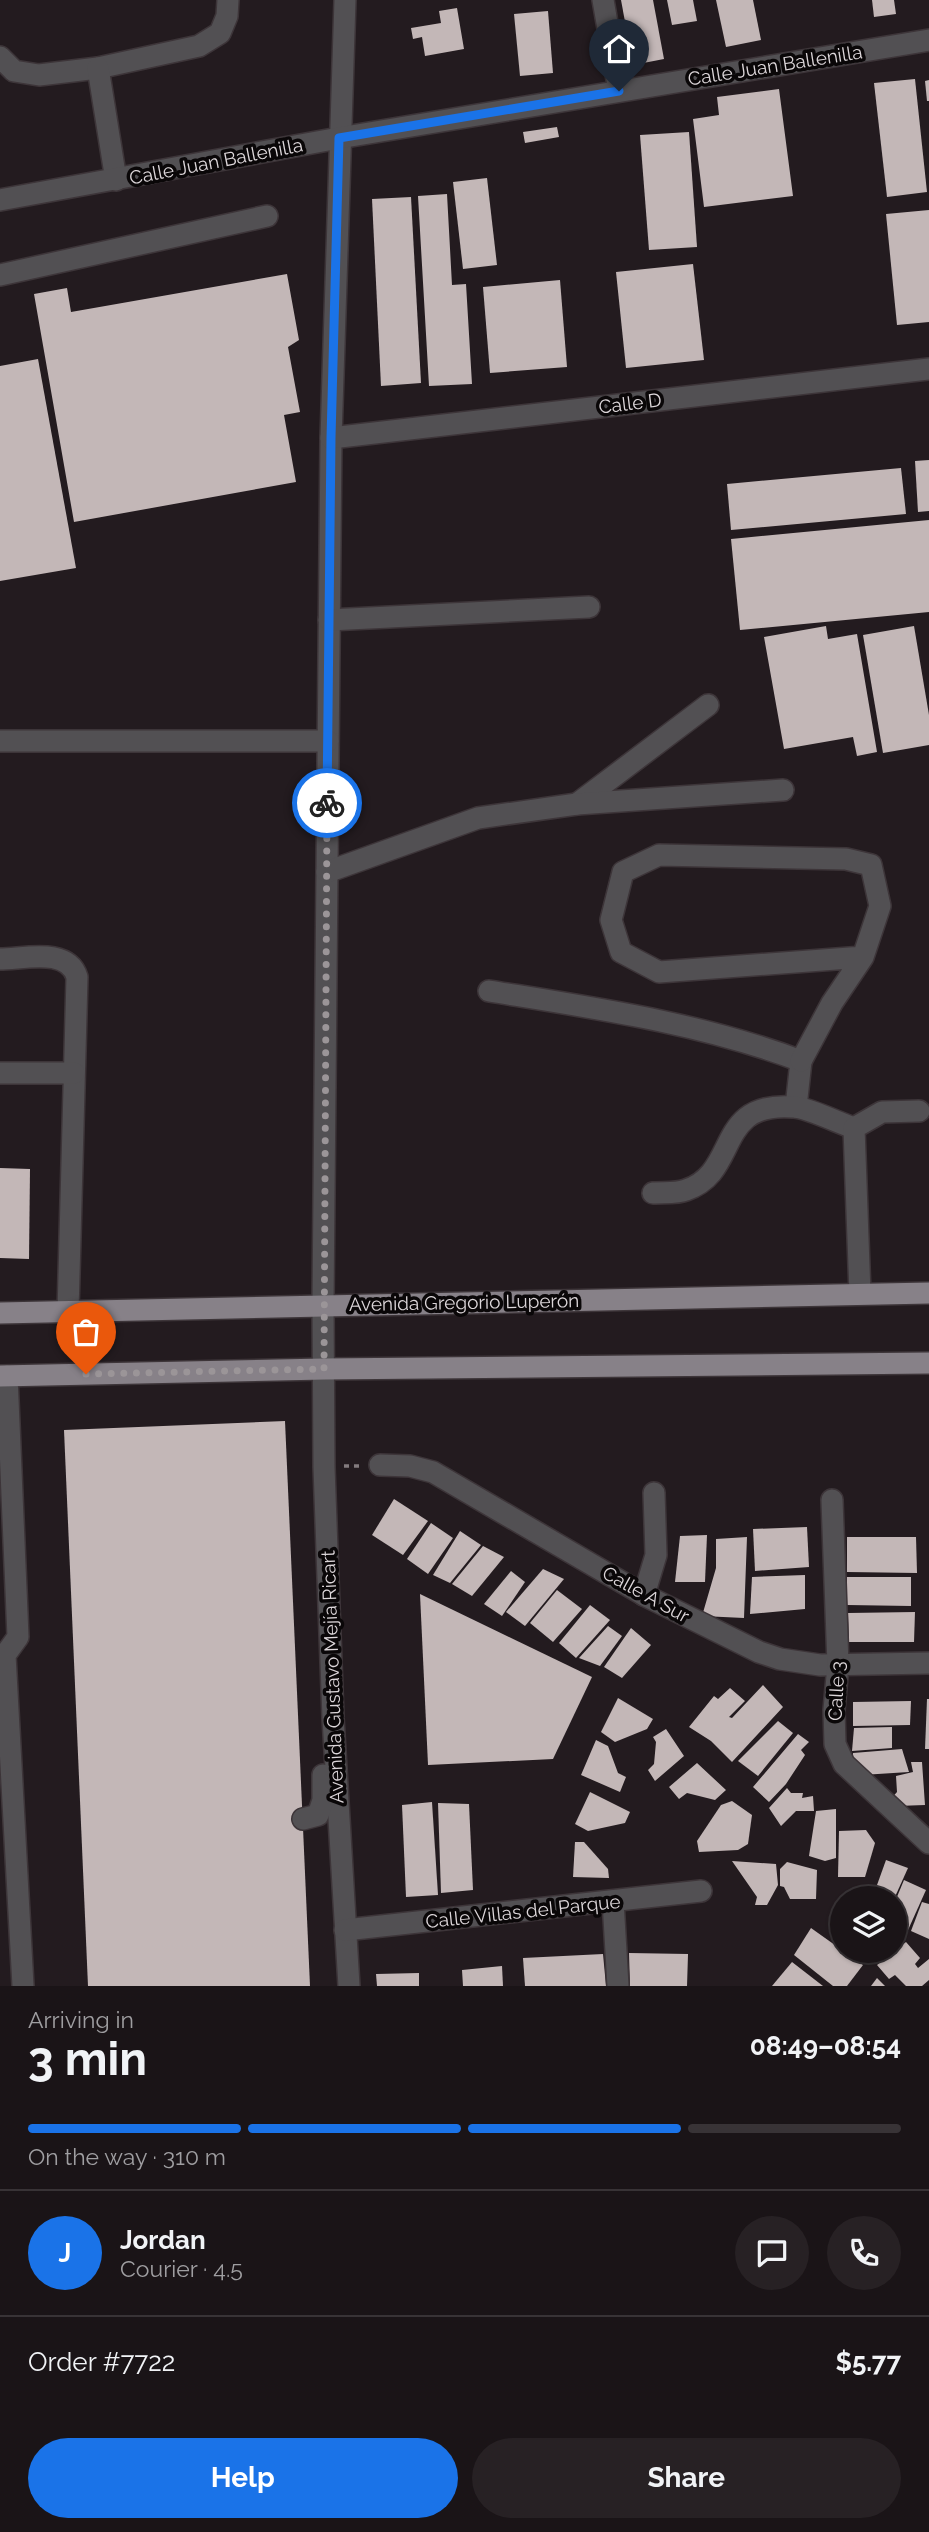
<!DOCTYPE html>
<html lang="en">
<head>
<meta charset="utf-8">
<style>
  :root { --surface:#1a1417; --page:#272124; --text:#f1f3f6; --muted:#9f9ea1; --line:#383336; --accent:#1a73e8 }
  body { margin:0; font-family:Raleway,sans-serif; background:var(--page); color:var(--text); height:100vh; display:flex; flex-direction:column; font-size:26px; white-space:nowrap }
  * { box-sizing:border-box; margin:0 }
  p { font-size:23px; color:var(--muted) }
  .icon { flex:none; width:38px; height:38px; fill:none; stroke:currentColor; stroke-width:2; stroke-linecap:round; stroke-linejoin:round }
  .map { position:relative; height:1986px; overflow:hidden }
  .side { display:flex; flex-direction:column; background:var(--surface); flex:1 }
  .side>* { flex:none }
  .buttons { position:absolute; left:830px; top:1886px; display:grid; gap:14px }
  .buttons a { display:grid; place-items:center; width:77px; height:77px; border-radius:50%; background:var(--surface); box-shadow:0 2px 5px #0004,0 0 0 2px var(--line); font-size:35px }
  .pin { position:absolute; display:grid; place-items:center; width:60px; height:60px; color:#fff; margin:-72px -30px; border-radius:50% 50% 50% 0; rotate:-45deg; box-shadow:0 0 7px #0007 }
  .pin .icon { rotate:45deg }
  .courier { position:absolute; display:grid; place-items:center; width:70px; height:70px; margin:-35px; border:5px solid #1a73e8; border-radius:50%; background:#fff; color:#222; box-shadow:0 2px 9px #0007 }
  .headline em { font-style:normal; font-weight:700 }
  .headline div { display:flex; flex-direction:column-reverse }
  .headline { display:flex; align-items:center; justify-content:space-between; height:119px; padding:0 28px }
  h1 { font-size:46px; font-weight:700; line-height:52px }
  .bar { display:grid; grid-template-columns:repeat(4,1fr); gap:10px 7px; align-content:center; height:84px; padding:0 28px }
  .bar i { height:9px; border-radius:5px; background:var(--line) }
  .bar .active { background:var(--accent) }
  .bar p { grid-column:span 4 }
  .line { display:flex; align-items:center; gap:18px; padding:0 28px; border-top:2px solid var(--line) }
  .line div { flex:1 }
  .round { display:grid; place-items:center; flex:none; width:74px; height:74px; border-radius:37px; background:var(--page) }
  .primary-button { display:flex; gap:14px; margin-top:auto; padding:14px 28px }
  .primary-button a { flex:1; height:80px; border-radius:42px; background:var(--accent); color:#fff; font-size:28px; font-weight:700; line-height:80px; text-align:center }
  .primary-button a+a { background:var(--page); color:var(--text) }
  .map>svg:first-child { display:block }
  .building { fill:#c3b7b7 }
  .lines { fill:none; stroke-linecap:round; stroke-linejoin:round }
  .minor-casing { stroke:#3d3539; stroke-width:24 }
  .major-casing { stroke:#3d3539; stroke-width:24 }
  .path { stroke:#827b7e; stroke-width:3.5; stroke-dasharray:5 5; stroke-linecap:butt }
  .minor { stroke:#525053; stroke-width:21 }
  .major { stroke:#878188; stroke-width:21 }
  .done { stroke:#9b9598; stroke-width:7; stroke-dasharray:0 12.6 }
  .route { stroke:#1a73e8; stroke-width:9 }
  .labels { text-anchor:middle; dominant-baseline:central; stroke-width:7; stroke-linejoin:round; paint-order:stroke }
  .street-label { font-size:19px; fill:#dcd6d9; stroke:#0a0708 }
</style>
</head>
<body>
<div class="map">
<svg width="929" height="1986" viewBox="0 0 929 1986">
  <rect width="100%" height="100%" fill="#231b1f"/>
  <g class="building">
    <path d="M 621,0 L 653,0 L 664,59 L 633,65 Z"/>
    <path d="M 667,0 L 693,0 L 697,21 L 672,25 Z"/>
    <path d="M 716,0 L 753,0 L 761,40 L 726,47 Z"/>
    <path d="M 872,0 L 894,0 L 896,14 L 874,17 Z"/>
    <path d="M 457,8 L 464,49 L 425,56 L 422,37 L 413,39 L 411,28 L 441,23 L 439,11 Z"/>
    <path d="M 548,11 L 553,73 L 520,76 L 514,14 Z"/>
    <path d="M 915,79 L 927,192 L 887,197 L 874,83 Z"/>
    <path d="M 929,80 L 929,101 L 927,101 L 925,81 Z"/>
    <path d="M 779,89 L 793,196 L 704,207 L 693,119 L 719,115 L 717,97 Z"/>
    <path d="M 557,127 L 559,137 L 525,143 L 523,132 Z"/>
    <path d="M 689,132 L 697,247 L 649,250 L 640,135 Z"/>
    <path d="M 487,178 L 497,265 L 463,269 L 453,182 Z"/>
    <path d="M 447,194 L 452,285 L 466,284 L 472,384 L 429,386 L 418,196 Z"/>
    <path d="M 411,197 L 421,383 L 381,386 L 372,199 Z"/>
    <path d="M 929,210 L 929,322 L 897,325 L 886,214 Z"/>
    <path d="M 693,264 L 704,360 L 626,368 L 616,272 Z"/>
    <path d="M 287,274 L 299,340 L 288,347 L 300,412 L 284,415 L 296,482 L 74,522 L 34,294 L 67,288 L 71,312 Z"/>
    <path d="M 560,280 L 567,367 L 490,373 L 483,287 Z"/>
    <path d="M 38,359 L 76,568 L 0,581 L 0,366 Z"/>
    <path d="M 929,460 L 929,511 L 918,512 L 915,461 Z"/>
    <path d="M 901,468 L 906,514 L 731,530 L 727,484 Z"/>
    <path d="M 929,520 L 929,612 L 740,630 L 731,539 Z"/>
    <path d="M 826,626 L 828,639 L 857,634 L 877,752 L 857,756 L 853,737 L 784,749 L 764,637 Z"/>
    <path d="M 914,626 L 929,715 L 929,745 L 883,753 L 863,635 Z"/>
    <path d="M 0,1168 L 30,1169 L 29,1259 L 0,1258 Z"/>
    <path d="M 285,1421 L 310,1986 L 88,1986 L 64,1430 Z"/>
    <path d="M 394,1499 L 428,1521 L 403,1555 L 372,1535 Z"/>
    <path d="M 431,1523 L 453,1538 L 428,1574 L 407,1559 Z"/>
    <path d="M 807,1527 L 809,1567 L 755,1571 L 753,1529 Z"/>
    <path d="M 460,1531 L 481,1545 L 450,1583 L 433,1575 Z"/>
    <path d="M 707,1535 L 705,1582 L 675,1582 L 680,1536 Z"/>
    <path d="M 747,1537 L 744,1618 L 702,1616 L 716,1568 L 716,1539 Z"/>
    <path d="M 847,1537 L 916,1537 L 917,1573 L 847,1572 Z"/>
    <path d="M 483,1546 L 504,1557 L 472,1596 L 452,1584 Z"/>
    <path d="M 543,1569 L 564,1579 L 525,1626 L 506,1612 Z"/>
    <path d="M 511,1571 L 525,1582 L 502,1616 L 484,1604 Z"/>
    <path d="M 805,1575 L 805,1609 L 750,1614 L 752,1577 Z"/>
    <path d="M 847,1577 L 911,1577 L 911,1606 L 847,1605 Z"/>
    <path d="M 557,1590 L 582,1609 L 553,1642 L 530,1623 Z"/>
    <path d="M 420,1594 L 592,1677 L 553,1759 L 428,1765 Z"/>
    <path d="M 590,1605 L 610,1620 L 576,1658 L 559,1643 Z"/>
    <path d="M 915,1612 L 914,1642 L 849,1642 L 848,1613 Z"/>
    <path d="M 608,1626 L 622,1636 L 600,1666 L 579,1658 Z"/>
    <path d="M 631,1628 L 651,1645 L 622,1678 L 604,1667 Z"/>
    <path d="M 763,1685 L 783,1707 L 732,1762 L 711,1741 L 689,1727 L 714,1696 L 718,1699 L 730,1688 L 745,1701 L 729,1717 L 732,1718 Z"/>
    <path d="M 618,1698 L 653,1719 L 647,1729 L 615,1742 L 601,1732 Z"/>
    <path d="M 927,1699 L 929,1699 L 929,1749 L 925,1749 Z"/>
    <path d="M 911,1701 L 910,1725 L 853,1726 L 853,1702 Z"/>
    <path d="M 778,1721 L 793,1733 L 758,1776 L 738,1761 Z"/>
    <path d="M 892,1727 L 892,1748 L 852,1751 L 854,1728 Z"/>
    <path d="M 666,1729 L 684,1756 L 655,1781 L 648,1770 L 654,1764 L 656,1742 L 653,1737 Z"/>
    <path d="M 798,1734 L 809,1742 L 801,1750 L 805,1755 L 786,1784 L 769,1802 L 753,1787 Z"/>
    <path d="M 596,1740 L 608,1746 L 618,1773 L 626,1777 L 620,1792 L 581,1775 Z"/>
    <path d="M 902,1749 L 909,1772 L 862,1775 L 853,1770 L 853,1753 Z"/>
    <path d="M 911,1762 L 922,1762 L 925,1805 L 897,1806 L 889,1801 L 897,1792 L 896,1776 L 913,1772 Z"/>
    <path d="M 697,1763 L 726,1790 L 715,1800 L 687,1793 L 679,1799 L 669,1787 Z"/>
    <path d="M 787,1788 L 791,1793 L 803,1793 L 802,1798 L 813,1796 L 814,1811 L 796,1811 L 781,1826 L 769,1808 Z"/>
    <path d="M 590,1792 L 630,1812 L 625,1823 L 588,1831 L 575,1824 Z"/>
    <path d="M 732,1801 L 752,1815 L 748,1844 L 738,1850 L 699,1852 L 697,1841 L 721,1805 Z"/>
    <path d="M 432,1802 L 438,1895 L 406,1897 L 402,1805 Z"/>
    <path d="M 438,1803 L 469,1804 L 473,1890 L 441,1893 Z"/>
    <path d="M 836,1809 L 836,1858 L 825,1861 L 809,1856 L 816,1811 Z"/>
    <path d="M 866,1830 L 875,1843 L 865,1877 L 838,1877 L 839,1831 Z"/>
    <path d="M 575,1842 L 584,1842 L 608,1869 L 609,1878 L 573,1877 Z"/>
    <path d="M 886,1860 L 908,1868 L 894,1899 L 872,1899 Z"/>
    <path d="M 732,1861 L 776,1864 L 778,1885 L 767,1905 L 755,1905 L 757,1897 Z"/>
    <path d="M 787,1862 L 817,1870 L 816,1899 L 790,1899 L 784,1887 L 780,1886 L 780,1869 Z"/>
    <path d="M 904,1880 L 926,1890 L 908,1930 L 894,1925 L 894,1904 Z"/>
    <path d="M 922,1902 L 929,1904 L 929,1939 L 911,1931 Z"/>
    <path d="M 811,1928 L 863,1965 L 847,1986 L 833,1986 L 794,1955 Z"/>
    <path d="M 906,1942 L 920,1958 L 915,1964 L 918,1968 L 929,1959 L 929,1980 L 922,1986 L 906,1986 L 895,1975 L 889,1979 L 877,1965 Z"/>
    <path d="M 629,1953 L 688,1954 L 687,1986 L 630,1986 Z"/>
    <path d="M 603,1954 L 606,1986 L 525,1986 L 523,1958 Z"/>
    <path d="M 792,1962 L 823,1986 L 772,1986 Z"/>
    <path d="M 502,1966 L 503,1986 L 463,1986 L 462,1970 Z"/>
    <path d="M 419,1973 L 419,1986 L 377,1986 L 376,1974 Z"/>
    <path d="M 877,1978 L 885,1986 L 871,1986 Z"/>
  </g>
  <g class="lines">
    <defs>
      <g id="minor">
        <path d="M 345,0 L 331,438 L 323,1304 L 324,1467 L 333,1718 L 349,1986"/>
        <path d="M 603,0 L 619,91"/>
        <path d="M 0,57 L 14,71 L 39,75 L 98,68 L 199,46 L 220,33 L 227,16 L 228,0"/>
        <path d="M 98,68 L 116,180"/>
        <path d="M 0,200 L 339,138 L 929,40"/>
        <path d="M 0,275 L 267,216"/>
        <path d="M 331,438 L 929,369"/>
        <path d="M 329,620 L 589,607"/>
        <path d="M 0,741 L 328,741"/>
        <path d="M 577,804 L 708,705"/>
        <path d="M 327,872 L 478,818 L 577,804 L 783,790"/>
        <path d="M 0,959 C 24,959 68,947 77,977 L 68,1312"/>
        <path d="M 489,991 C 594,1008 701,1023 801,1061 L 796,1107"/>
        <path d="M 801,1061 L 832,1003 L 863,957 L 880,906 L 871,865 L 846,859 L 659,855 L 623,872 L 611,920 L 621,952 L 659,972 L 863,957"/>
        <path d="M 0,1073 L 74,1073"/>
        <path d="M 653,1193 C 663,1192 676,1194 686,1190 C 740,1172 714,1101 793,1107 C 806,1107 839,1123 854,1128"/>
        <path d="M 860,1294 L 854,1128 L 882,1112 L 919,1111"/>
        <path d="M 7,1376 L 18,1637 L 5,1655 L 23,1986"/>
        <path d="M 380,1465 L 410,1466 L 433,1472 L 644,1595 L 759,1652 L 780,1659 L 820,1665 L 929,1663"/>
        <path d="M 832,1500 L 838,1665 L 834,1710 L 835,1744 L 844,1764 L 929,1843"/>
        <path d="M 644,1595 L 656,1555 L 654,1493"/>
        <path d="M 303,1819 L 318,1815 L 323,1800 L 323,1775"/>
        <path d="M 613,1901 L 618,1986"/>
        <path d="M 345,1930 L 701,1891"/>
      </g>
      <g id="major">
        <path d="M 0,1313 L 929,1293"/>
        <path d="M 0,1376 L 324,1369 L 929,1363"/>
      </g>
    </defs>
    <use href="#minor" class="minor-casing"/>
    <use href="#major" class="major-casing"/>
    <path class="path" d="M 344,1466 L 360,1466"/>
    <use href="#minor" class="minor"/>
    <use href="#major" class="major"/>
  </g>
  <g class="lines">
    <path class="done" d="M 86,1374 L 324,1369 L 327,803"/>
    <path class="route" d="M 327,803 L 331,438 L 339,138 L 619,91"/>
  </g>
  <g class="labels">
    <g class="street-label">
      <text transform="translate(775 65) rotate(-9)">Calle Juan Ballenilla</text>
      <text transform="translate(216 161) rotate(-11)">Calle Juan Ballenilla</text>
      <text transform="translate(630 403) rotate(-7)">Calle D</text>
      <text transform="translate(464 1302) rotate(-1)">Avenida Gregorio Luperón</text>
      <text transform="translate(646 1594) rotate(29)">Calle A Sur</text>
      <text transform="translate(332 1677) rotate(-92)">Avenida Gustavo Mejía Ricart</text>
      <text transform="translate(836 1691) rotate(-87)">Calle 3</text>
      <text transform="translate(523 1911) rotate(-6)">Calle Villas del Parque</text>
    </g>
  </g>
</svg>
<div class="buttons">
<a><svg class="icon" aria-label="layers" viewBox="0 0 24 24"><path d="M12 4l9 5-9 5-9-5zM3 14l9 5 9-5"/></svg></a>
</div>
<div class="pin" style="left:86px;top:1374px;background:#ea580c"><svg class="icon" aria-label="bag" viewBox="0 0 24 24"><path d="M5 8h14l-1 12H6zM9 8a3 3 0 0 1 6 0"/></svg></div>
<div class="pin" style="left:619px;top:91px;background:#1f2937"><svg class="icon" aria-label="home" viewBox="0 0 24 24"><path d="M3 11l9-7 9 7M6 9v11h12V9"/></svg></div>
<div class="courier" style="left:327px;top:803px"><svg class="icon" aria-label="bike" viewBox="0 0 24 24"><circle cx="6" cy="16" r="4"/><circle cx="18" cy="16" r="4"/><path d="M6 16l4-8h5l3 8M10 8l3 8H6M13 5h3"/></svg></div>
</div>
<section class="side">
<div class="headline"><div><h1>3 min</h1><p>Arriving in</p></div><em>08:49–08:54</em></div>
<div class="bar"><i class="active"></i><i class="active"></i><i class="active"></i><i></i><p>On the way · 310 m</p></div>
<div class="line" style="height:126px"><b class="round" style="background:var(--accent);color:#fff">J</b><div><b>Jordan</b><p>Courier · 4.5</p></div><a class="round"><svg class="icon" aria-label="chat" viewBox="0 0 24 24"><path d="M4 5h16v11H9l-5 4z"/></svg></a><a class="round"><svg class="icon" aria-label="phone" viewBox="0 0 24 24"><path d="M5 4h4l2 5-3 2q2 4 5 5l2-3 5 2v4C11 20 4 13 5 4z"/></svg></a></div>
<div class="line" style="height:91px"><div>Order #7722</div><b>$5.77</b></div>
<div class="primary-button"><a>Help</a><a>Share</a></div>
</section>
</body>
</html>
